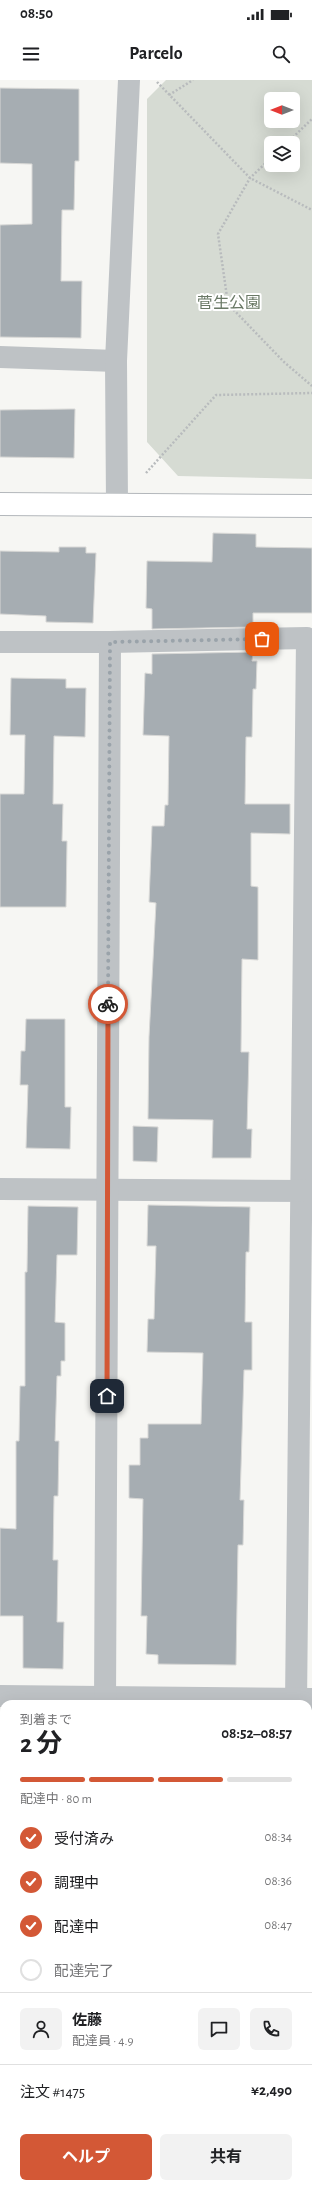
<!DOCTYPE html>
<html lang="ja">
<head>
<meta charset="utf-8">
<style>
  :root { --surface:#fff; --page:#f2f2f2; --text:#202124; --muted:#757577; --line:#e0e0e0; --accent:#d35836 }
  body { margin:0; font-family:"Alegreya Sans","Noto Sans JP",sans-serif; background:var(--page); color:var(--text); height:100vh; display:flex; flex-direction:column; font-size:15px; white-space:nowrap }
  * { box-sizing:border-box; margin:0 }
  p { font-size:13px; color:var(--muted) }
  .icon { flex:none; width:22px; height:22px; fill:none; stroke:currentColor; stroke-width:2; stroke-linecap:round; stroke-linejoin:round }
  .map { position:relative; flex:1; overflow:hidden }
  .drawer { position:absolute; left:0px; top:1620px; width:312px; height:488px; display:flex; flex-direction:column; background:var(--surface); border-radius:12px 12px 0 0; box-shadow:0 4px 16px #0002 }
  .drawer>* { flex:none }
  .needle { width:26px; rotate:270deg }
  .controls { position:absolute; left:264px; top:12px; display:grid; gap:8px }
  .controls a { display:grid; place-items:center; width:36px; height:36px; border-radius:6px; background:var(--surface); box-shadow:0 4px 16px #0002; font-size:20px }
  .pin { position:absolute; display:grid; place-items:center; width:34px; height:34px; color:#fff; margin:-17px; border-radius:8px; box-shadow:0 2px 6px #0006 }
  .courier { position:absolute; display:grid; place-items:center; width:40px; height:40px; margin:-20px; border:3px solid #d35836; border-radius:50%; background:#fff; color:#222; box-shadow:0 1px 5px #0007 }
  .headline em { font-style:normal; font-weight:700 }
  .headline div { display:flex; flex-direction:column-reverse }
  .headline { display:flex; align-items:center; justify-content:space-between; height:68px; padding:0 20px }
  h1 { font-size:26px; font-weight:700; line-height:30px }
  .bar { display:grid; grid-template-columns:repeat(4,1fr); gap:6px 4px; align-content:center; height:48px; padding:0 20px }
  .bar i { height:5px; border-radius:3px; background:var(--line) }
  .bar .selected { background:var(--accent) }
  .bar p { grid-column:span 4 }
  .line { display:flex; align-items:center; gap:10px; padding:0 20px; border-top:1px solid var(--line) }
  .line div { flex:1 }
  .round { display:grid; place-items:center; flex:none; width:42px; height:42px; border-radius:6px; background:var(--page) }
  ol { padding:0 20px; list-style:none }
  li { display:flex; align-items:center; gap:12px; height:44px }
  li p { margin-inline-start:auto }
  li .icon { padding:4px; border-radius:50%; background:var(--accent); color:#fff; stroke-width:4 }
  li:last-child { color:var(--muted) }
  li i { width:22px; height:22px; border:2px solid var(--line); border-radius:50% }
  .cta { display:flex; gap:8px; margin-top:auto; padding:8px 20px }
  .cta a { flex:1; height:46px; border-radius:6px; background:var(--accent); color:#fff; font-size:16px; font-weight:700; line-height:46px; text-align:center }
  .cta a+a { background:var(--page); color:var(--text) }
  .status { display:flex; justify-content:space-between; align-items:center; height:28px; padding:0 20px; background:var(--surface); direction:ltr }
  .status svg { height:11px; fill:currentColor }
  header { display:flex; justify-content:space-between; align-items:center; height:52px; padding:0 20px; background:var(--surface); font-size:18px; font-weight:700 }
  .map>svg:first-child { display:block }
  .green { fill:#d6dbd3; fill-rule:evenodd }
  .building { fill:#a6adb2; stroke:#d8d8d6 }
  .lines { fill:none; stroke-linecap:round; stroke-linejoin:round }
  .secondary-casing { stroke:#b3b7bb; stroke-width:24 }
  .path { stroke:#b8bbbd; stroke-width:2.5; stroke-dasharray:2 2; stroke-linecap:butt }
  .street { stroke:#bec2c5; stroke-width:22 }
  .secondary { stroke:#fff; stroke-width:22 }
  .done { stroke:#9aa3aa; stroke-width:4; stroke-dasharray:0 7.2 }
  .route { stroke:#d35836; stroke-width:5 }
  .labels { text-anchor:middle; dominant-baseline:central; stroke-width:4; stroke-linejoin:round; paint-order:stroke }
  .park-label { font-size:16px; fill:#6a7966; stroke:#fff }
</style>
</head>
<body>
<div class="status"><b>08:50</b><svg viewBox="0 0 49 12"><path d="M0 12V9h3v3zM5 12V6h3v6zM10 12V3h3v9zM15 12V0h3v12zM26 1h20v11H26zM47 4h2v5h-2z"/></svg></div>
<header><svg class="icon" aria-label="menu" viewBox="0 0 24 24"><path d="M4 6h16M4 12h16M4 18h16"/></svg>Parcelo<svg class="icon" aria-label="search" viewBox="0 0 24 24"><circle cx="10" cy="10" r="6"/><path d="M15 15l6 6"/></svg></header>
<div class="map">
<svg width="312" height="2108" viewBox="0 0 312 2108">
  <rect width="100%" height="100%" fill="#f6f6f3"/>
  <g class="green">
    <path d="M 166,0 L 312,0 L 312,399 L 178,396 L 147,362 L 147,19 ZM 271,19 L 293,19 L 293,41 L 271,41 ZM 271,63 L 293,63 L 293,85 L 271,85 Z"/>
    <path d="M 0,1630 L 4,1630 L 4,1877 L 0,1875 Z"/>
  </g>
  <g class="building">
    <path d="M 0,8 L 79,9 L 79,81 L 75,81 L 74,130 L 62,130 L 61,201 L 82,201 L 81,258 L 0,257 L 0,145 L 32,144 L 32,84 L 0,83 Z"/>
    <path d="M 71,329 L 75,329 L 74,378 L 0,377 L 0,330 Z"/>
    <path d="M 213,453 L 256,454 L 256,467 L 312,468 L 312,533 L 253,533 L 253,547 L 152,549 L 152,529 L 146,528 L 147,481 L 212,482 Z"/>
    <path d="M 59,467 L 86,467 L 86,473 L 96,473 L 93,543 L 46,542 L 46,536 L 0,534 L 0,471 L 59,472 Z"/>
    <path d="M 253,572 L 252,581 L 257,581 L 256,609 L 253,609 L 252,657 L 246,657 L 245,724 L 290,724 L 290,754 L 251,753 L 251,806 L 258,807 L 258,880 L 242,879 L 241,972 L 249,972 L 247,1049 L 252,1049 L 251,1078 L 212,1078 L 213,1040 L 148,1039 L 149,957 L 156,823 L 149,822 L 152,746 L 164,746 L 165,725 L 168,725 L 169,656 L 143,655 L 145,593 L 152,594 L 152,574 Z"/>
    <path d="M 11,598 L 66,599 L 66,608 L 86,608 L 85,657 L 54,656 L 53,724 L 63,724 L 62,761 L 67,761 L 66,827 L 0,827 L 0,714 L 24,714 L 25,655 L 10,655 Z"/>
    <path d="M 26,939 L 65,939 L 65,1027 L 71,1027 L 70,1069 L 26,1068 L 28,1005 L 20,1005 L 21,971 L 25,971 Z"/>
    <path d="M 133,1046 L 158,1047 L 157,1082 L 133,1081 Z"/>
    <path d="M 148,1125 L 250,1127 L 249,1172 L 246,1172 L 245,1242 L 252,1242 L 252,1290 L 244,1290 L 240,1420 L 244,1420 L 243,1465 L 238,1465 L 236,1585 L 158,1584 L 158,1575 L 146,1574 L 147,1536 L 141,1536 L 143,1419 L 129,1418 L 129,1385 L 140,1385 L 140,1358 L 148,1358 L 148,1344 L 201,1344 L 203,1273 L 147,1272 L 148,1239 L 154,1239 L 156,1166 L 147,1166 Z"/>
    <path d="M 28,1126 L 78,1127 L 77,1175 L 57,1175 L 55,1242 L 65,1243 L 65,1281 L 61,1281 L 61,1296 L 57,1296 L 55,1361 L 59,1361 L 58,1416 L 54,1416 L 53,1480 L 58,1480 L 57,1542 L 64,1542 L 63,1589 L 23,1588 L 23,1536 L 0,1536 L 0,1448 L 16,1449 L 16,1361 L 19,1361 L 20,1306 L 25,1306 L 25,1192 L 27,1192 Z"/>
  </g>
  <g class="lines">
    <defs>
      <g id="secondary">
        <path d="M 0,424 L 312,426"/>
        <path d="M 0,2095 L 4,2097"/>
        <path d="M 19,2104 L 28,2108"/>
      </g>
    </defs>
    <use href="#secondary" class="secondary-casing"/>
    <g class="path">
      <path d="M 157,2 L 250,98 L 312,130"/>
      <path d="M 169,15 L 193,0"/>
      <path d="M 287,63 L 312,39"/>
      <path d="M 271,78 L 250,98 L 218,154 L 228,224 L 284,282 L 312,306"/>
      <path d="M 146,393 L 216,315 L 312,313"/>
    </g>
    <g class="street">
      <path d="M 0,277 L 116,281"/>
      <path d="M 117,425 L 116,281 L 129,0"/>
      <path d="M 0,562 L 110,562 L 307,558 L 296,1624"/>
      <path d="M 0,1109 L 312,1111"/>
      <path d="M 0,1616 L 312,1619"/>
      <path d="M 105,1624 L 110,562"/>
      <path d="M 0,1900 L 4,1902"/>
      <path d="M 308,2041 L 312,2043"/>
      <path d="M 205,2108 L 207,2104"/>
    </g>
    <use href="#secondary" class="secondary"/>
  </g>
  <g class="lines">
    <path class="done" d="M 108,924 L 110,562 L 262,559"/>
    <path class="route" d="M 107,1316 L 108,924"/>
  </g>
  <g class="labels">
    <g class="park-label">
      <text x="229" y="223">菅生公園</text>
    </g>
  </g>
</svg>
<div class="controls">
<a><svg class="needle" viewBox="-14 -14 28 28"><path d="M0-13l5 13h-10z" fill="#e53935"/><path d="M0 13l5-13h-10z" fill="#757577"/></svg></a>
<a><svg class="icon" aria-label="layers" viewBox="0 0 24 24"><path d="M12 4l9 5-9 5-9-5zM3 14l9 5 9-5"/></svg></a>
</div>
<div class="pin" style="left:262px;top:559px;background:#ea580c"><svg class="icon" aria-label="bag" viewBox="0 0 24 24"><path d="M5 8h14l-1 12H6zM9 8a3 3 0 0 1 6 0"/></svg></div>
<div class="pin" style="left:107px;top:1316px;background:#1f2937"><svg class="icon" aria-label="home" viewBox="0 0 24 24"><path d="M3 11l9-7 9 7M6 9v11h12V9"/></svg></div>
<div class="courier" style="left:108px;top:924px"><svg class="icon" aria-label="bike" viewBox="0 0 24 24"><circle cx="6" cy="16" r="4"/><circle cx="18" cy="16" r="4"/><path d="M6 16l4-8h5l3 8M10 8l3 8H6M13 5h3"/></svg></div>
<section class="drawer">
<div class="headline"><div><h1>2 分</h1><p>到着まで</p></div><em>08:52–08:57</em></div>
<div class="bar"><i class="selected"></i><i class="selected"></i><i class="selected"></i><i></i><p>配達中 · 80 m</p></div>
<ol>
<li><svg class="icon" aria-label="check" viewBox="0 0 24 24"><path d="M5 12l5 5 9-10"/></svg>受付済み<p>08:34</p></li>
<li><svg class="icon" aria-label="check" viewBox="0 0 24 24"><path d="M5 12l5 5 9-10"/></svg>調理中<p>08:36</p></li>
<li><svg class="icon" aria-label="check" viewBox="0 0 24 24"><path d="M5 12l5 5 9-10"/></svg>配達中<p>08:47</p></li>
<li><i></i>配達完了</li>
</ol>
<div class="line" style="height:72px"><a class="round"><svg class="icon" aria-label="person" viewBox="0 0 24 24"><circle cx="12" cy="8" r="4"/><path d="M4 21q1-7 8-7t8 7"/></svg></a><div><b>佐藤</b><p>配達員 · 4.9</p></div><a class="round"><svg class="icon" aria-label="chat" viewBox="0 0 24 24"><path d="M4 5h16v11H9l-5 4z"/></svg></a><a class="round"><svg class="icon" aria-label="phone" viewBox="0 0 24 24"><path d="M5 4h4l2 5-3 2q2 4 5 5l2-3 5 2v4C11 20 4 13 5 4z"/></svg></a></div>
<div class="line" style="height:52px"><div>注文 #1475</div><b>¥2,490</b></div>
<div class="cta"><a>ヘルプ</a><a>共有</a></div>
</section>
</div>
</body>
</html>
